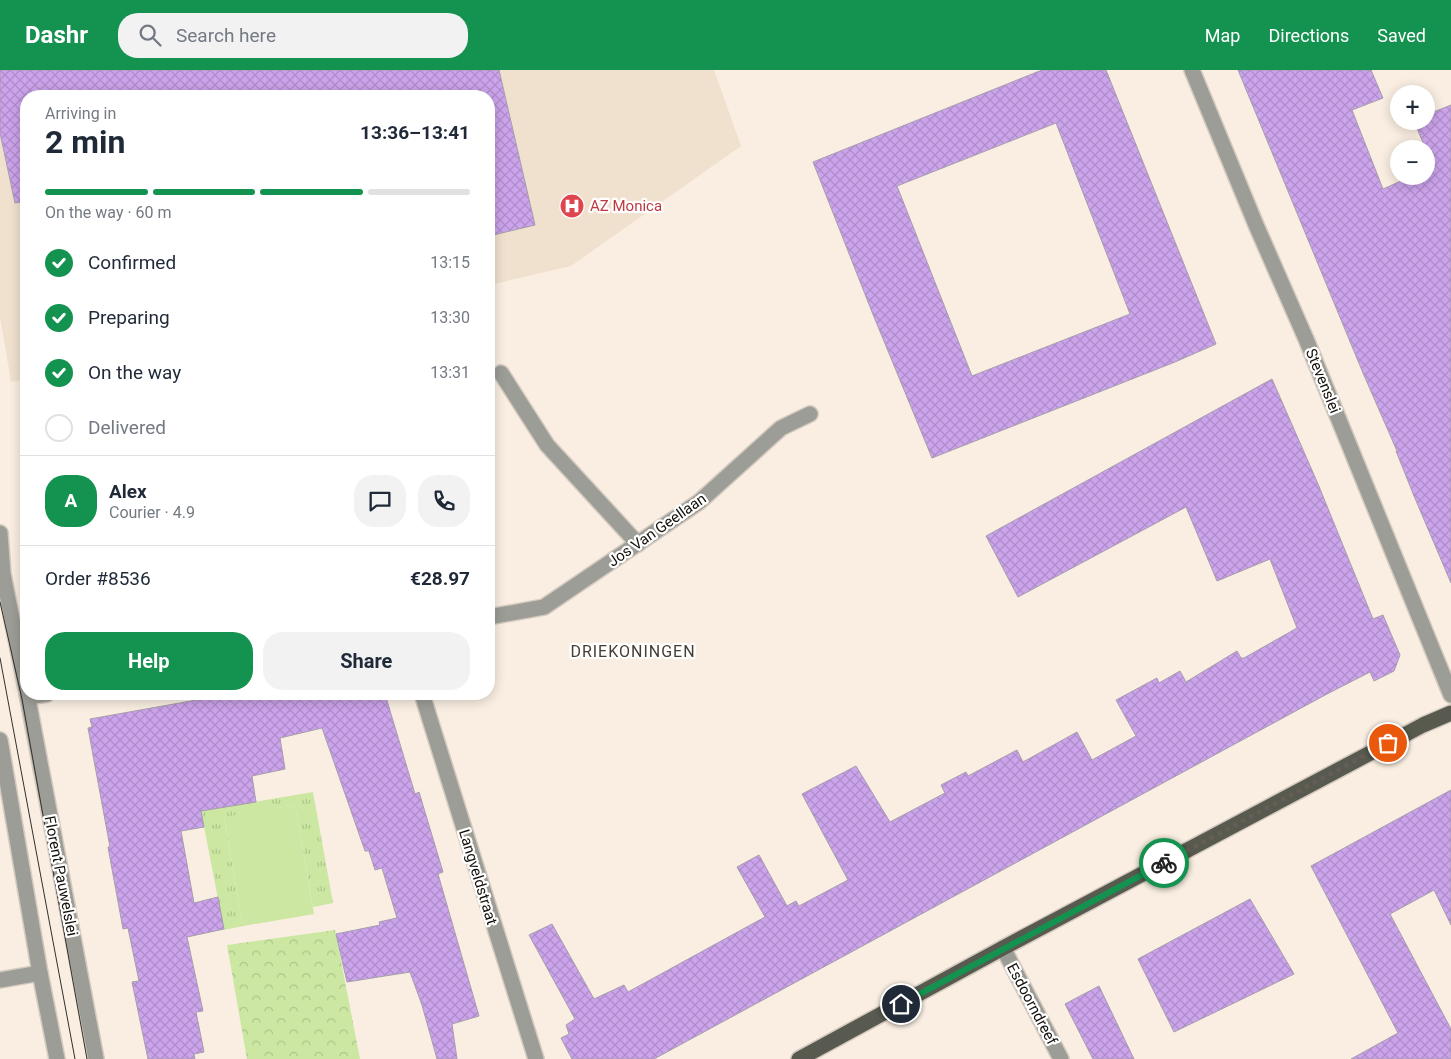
<!DOCTYPE html>
<html lang="en">
<head>
<meta charset="utf-8">
<style>
  :root { --surface:#fff; --page:#f2f2f3; --text:#1f2937; --muted:#747a83; --line:#e0e1e3; --accent:#14924f }
  body { margin:0; font-family:Roboto,sans-serif; background:var(--page); color:var(--text); height:100vh; display:flex; flex-direction:column; font-size:19px; white-space:nowrap }
  * { box-sizing:border-box; margin:0 }
  p { font-size:16px; color:var(--muted) }
  .icon { flex:none; width:28px; height:28px; fill:none; stroke:currentColor; stroke-width:2; stroke-linecap:round; stroke-linejoin:round }
  .map { position:relative; flex:1; overflow:hidden }
  .sheet { position:absolute; left:20px; top:20px; width:475px; height:610px; display:flex; flex-direction:column; background:var(--surface); border-radius:20px; box-shadow:0 2px 12px #0003 }
  .sheet>* { flex:none }
  .buttons { position:absolute; left:1390px; top:15px; display:grid; gap:10px }
  .buttons a { display:grid; place-items:center; width:45px; height:45px; border-radius:50%; background:var(--surface); box-shadow:0 2px 12px #0003; font-size:25px }
  .pin { position:absolute; display:grid; place-items:center; width:42px; height:42px; color:#fff; margin:-21px; border:2px solid #fff; border-radius:50%; box-shadow:0 1px 5px #0007 }
  .courier { position:absolute; display:grid; place-items:center; width:50px; height:50px; margin:-25px; border:4px solid #14924f; border-radius:50%; background:#fff; color:#222; box-shadow:0 1px 6px #0007 }
  .summary em { font-style:normal; font-weight:700 }
  .summary div { display:flex; flex-direction:column-reverse }
  .summary { display:flex; align-items:center; justify-content:space-between; height:85px; padding:0 25px }
  h1 { font-size:32px; font-weight:700; line-height:38px }
  .bar { display:grid; grid-template-columns:repeat(4,1fr); gap:8px 5px; align-content:center; height:60px; padding:0 25px }
  .bar i { height:6px; border-radius:4px; background:var(--line) }
  .bar .on { background:var(--accent) }
  .bar p { grid-column:span 4 }
  .line { display:flex; align-items:center; gap:12px; padding:0 25px; border-top:1px solid var(--line) }
  .line div { flex:1 }
  .round { display:grid; place-items:center; flex:none; width:52px; height:52px; border-radius:20px; background:var(--page) }
  ol { padding:0 25px; list-style:none }
  li { display:flex; align-items:center; gap:15px; height:55px }
  li p { margin-inline-start:auto }
  li .icon { padding:5px; border-radius:50%; background:var(--accent); color:#fff; stroke-width:4 }
  li:last-child { color:var(--muted) }
  li i { width:28px; height:28px; border:2px solid var(--line); border-radius:50% }
  .action { display:flex; gap:10px; margin-top:auto; padding:10px 25px }
  .action a { flex:1; height:58px; border-radius:20px; background:var(--accent); color:#fff; font-size:20px; font-weight:700; line-height:58px; text-align:center }
  .action a+a { background:var(--page); color:var(--text) }
  header { display:flex; align-items:center; gap:30px; box-sizing:border-box; height:70px; padding:0 25px; background:var(--accent); color:#fff }
  header strong { font-size:24px }
  nav { display:flex; gap:28px; margin-inline-start:auto; font-size:18px }
  .search { width:350px; height:45px; background:var(--page); display:flex; align-items:center; gap:12px; box-sizing:border-box; padding:0 18px; border-radius:20px; color:var(--muted); font-size:19px }
  .map>svg:first-child { display:block }
  .built { fill:#f0e1ce }
  .grass { fill:url(#grass-tufts) }
  .park { fill:url(#park-crowns) }
  .pitch { fill:#cbe7a2 }
  .building { fill:url(#building-cross-hatch); stroke:#a59eab; fill-rule:evenodd }
  .lines { fill:none; stroke-linecap:round; stroke-linejoin:round }
  .minor-casing { stroke:#d4cabf; stroke-width:18 }
  .major-casing { stroke:#d4cabf; stroke-width:18 }
  .minor { stroke:#9c9d97; stroke-width:15 }
  .major { stroke:#585a4f; stroke-width:15 }
  .tram { stroke:#332f29; stroke-width:1 }
  .done { stroke:#645e56; stroke-width:5; stroke-dasharray:0 9 }
  .route { stroke:#14924f; stroke-width:6 }
  .labels { text-anchor:middle; dominant-baseline:central; stroke-width:4.5; stroke-linejoin:round; paint-order:stroke }
  .health-label { font-size:15px; fill:#be3a42; stroke:#fff; text-anchor:start }
  .street-label { font-size:15px; fill:#13100b; stroke:#fff }
  .neighbourhood-label { font-size:16px; letter-spacing:1px; fill:#453c32; stroke:#fff }
</style>
</head>
<body>
<header>
<strong>Dashr</strong>
<div class="search"><svg class="icon" aria-label="search" viewBox="0 0 24 24"><circle cx="10" cy="10" r="6"/><path d="M15 15l6 6"/></svg>Search here</div>
<nav><a>Map</a><a>Directions</a><a>Saved</a></nav>
</header>
<div class="map">
<svg width="1451" height="989" viewBox="0 0 1451 989">
  <defs>
    <pattern id="grass-tufts" width="24" height="20" patternUnits="userSpaceOnUse" patternTransform="scale(1.25)"><rect width="24" height="20" fill="#cbe7a2"/><path d="M3 7l-1-3M5 7V3M7 7l1-3M15 17l-1-3M17 17v-4M19 17l1-3" fill="none" stroke="#adc58a"/></pattern>
    <pattern id="park-crowns" width="20" height="18" patternUnits="userSpaceOnUse" patternTransform="scale(1.25)"><rect width="20" height="18" fill="#cbe7a2"/><path d="M2 6a3 3 0 1 1 6 0M12 15a3 3 0 1 1 6 0" fill="none" stroke="#adc58a"/></pattern>
    <pattern id="building-cross-hatch" width="8" height="8" patternUnits="userSpaceOnUse" patternTransform="scale(1.25)"><rect width="8" height="8" fill="#cca4ec"/><path d="M0 0l8 8M0 8l8-8" fill="none" stroke="#ae8cc9"/></pattern>
  </defs>
  <rect width="100%" height="100%" fill="#f9eee1"/>
  <path class="built" d="M 0,0 L 714,0 L 741,76 L 571,196 L 489,215 L 489,26 L 26,26 L 26,309 L 11,312 L 0,247 Z"/>
  <path class="grass" d="M 313,722 L 333,833 L 313,837 L 295,735 L 224,748 L 243,856 L 224,860 L 201,741 Z"/>
  <path class="park" d="M 335,860 L 360,989 L 247,989 L 227,875 Z"/>
  <path class="pitch" d="M 295,735 L 314,844 L 243,856 L 224,747 Z"/>
  <g class="building">
    <path d="M 0,0 L 499,0 L 535,155 L 489,166 L 489,26 L 26,26 L 26,131 L 15,133 L 0,63 Z"/>
    <path d="M 1042,0 L 1106,0 L 1216,274 L 1175,292 L 932,388 L 872,242 L 813,92 ZM 1056,53 L 1130,244 L 972,306 L 897,116 Z"/>
    <path d="M 1238,0 L 1371,0 L 1383,28 L 1352,40 L 1383,119 L 1412,106 L 1426,106 L 1426,100 L 1433,97 L 1414,51 L 1426,51 L 1426,45 L 1451,35 L 1451,513 L 1414,426 L 1396,381 L 1397,381 L 1363,303 Z"/>
    <path d="M 1272,309 L 1318,414 L 1373,549 L 1383,545 L 1400,585 L 1394,601 L 1374,611 L 1370,602 L 1327,624 L 654,989 L 572,989 L 561,968 L 569,964 L 566,955 L 575,949 L 529,865 L 552,854 L 594,929 L 624,915 L 628,922 L 765,847 L 737,797 L 759,785 L 787,836 L 796,831 L 799,836 L 848,810 L 802,724 L 856,696 L 890,752 L 945,723 L 941,715 L 966,702 L 968,706 L 1017,680 L 1023,692 L 1077,662 L 1092,690 L 1136,666 L 1116,630 L 1157,608 L 1159,613 L 1180,601 L 1186,612 L 1237,581 L 1241,588 L 1244,588 L 1297,558 L 1270,489 L 1217,511 L 1186,437 L 1018,527 L 986,466 Z"/>
    <path d="M 230,624 L 385,624 L 415,724 L 419,722 L 443,802 L 438,804 L 479,946 L 452,954 L 457,989 L 437,989 L 422,935 L 410,902 L 347,912 L 336,864 L 380,855 L 379,852 L 397,848 L 382,798 L 375,800 L 369,781 L 365,781 L 322,658 L 280,668 L 285,699 L 252,706 L 256,732 L 201,741 L 204,757 L 181,761 L 194,833 L 218,827 L 224,859 L 187,867 L 203,941 L 196,942 L 204,982 L 194,984 L 195,989 L 148,989 L 132,912 L 139,911 L 128,858 L 123,859 L 108,777 L 110,777 L 88,658 L 92,657 L 90,649 Z"/>
    <path d="M 1451,720 L 1451,855 L 1434,820 L 1390,844 L 1451,959 L 1451,989 L 1351,989 L 1398,963 L 1311,796 Z"/>
    <path d="M 1250,829 L 1294,904 L 1174,962 L 1138,889 Z"/>
    <path d="M 1099,916 L 1134,989 L 1093,989 L 1065,934 Z"/>
  </g>
  <g class="lines">
    <defs>
      <g id="minor">
        <path d="M 1192,0 L 1256,155 L 1306,269 L 1451,625"/>
        <path d="M 501,303 L 547,375 L 638,474"/>
        <path d="M 0,463 L 3,504 L 26,619"/>
        <path d="M 489,547 L 544,537 L 699,432 L 781,358 L 810,344"/>
        <path d="M 27,624 L 96,989"/>
        <path d="M 422,624 L 536,989"/>
        <path d="M 28,627 L 47,624"/>
        <path d="M 0,670 L 40,903 L 57,989"/>
        <path d="M 1003,878 L 1061,989"/>
        <path d="M 0,910 L 40,903"/>
      </g>
      <path id="major" d="M 799,989 L 1003,878 L 1423,655 L 1451,643"/>
    </defs>
    <use href="#minor" class="minor-casing"/>
    <use href="#major" class="major-casing"/>
    <use href="#minor" class="minor"/>
    <use href="#major" class="major"/>
    <g class="tram">
      <path d="M 0,532 L 22,629 L 87,989"/>
      <path d="M 0,588 L 75,989"/>
    </g>
  </g>
  <g class="lines">
    <path class="done" d="M 1164,793 L 1388,673"/>
    <path class="route" d="M 901,934 L 1164,793"/>
  </g>
  <defs>
    <symbol id="hospital-disc" viewBox="-11 -11 22 22"><circle r="9.5" fill="#e0444e" stroke="#fff"/><path d="M-5-5h3v3.5h4V-5h3V5h-3V1.5h-4V5h-3Z" fill="#fff"/></symbol>
  </defs>
  <g fill-rule="evenodd">
    <use href="#hospital-disc" x="558" y="122" width="28" height="28"/>
  </g>
  <g class="labels">
    <g class="health-label">
      <text x="590" y="136">AZ Monica</text>
    </g>
    <g class="street-label">
      <text transform="translate(1323 311) rotate(68)">Stevenslei</text>
      <text transform="translate(657 460) rotate(-35)">Jos Van Geellaan</text>
      <text transform="translate(61 806) rotate(79)">Florent Pauwelslei</text>
      <text transform="translate(478 807) rotate(73)">Langveldstraat</text>
      <text transform="translate(1032 934) rotate(62)">Esdoorndreef</text>
    </g>
    <g class="neighbourhood-label">
      <text x="633" y="581">DRIEKONINGEN</text>
    </g>
  </g>
</svg>
<div class="buttons">
<a>+</a>
<a>−</a>
</div>
<div class="pin" style="left:1388px;top:673px;background:#ea580c"><svg class="icon" aria-label="bag" viewBox="0 0 24 24"><path d="M5 8h14l-1 12H6zM9 8a3 3 0 0 1 6 0"/></svg></div>
<div class="pin" style="left:901px;top:934px;background:#1f2937"><svg class="icon" aria-label="home" viewBox="0 0 24 24"><path d="M3 11l9-7 9 7M6 9v11h12V9"/></svg></div>
<div class="courier" style="left:1164px;top:793px"><svg class="icon" aria-label="bike" viewBox="0 0 24 24"><circle cx="6" cy="16" r="4"/><circle cx="18" cy="16" r="4"/><path d="M6 16l4-8h5l3 8M10 8l3 8H6M13 5h3"/></svg></div>
<section class="sheet">
<div class="summary"><div><h1>2 min</h1><p>Arriving in</p></div><em>13:36–13:41</em></div>
<div class="bar"><i class="on"></i><i class="on"></i><i class="on"></i><i></i><p>On the way · 60 m</p></div>
<ol>
<li><svg class="icon" aria-label="check" viewBox="0 0 24 24"><path d="M5 12l5 5 9-10"/></svg>Confirmed<p>13:15</p></li>
<li><svg class="icon" aria-label="check" viewBox="0 0 24 24"><path d="M5 12l5 5 9-10"/></svg>Preparing<p>13:30</p></li>
<li><svg class="icon" aria-label="check" viewBox="0 0 24 24"><path d="M5 12l5 5 9-10"/></svg>On the way<p>13:31</p></li>
<li><i></i>Delivered</li>
</ol>
<div class="line" style="height:90px"><b class="round" style="background:var(--accent);color:#fff">A</b><div><b>Alex</b><p>Courier · 4.9</p></div><a class="round"><svg class="icon" aria-label="chat" viewBox="0 0 24 24"><path d="M4 5h16v11H9l-5 4z"/></svg></a><a class="round"><svg class="icon" aria-label="phone" viewBox="0 0 24 24"><path d="M5 4h4l2 5-3 2q2 4 5 5l2-3 5 2v4C11 20 4 13 5 4z"/></svg></a></div>
<div class="line" style="height:65px"><div>Order #8536</div><b>€28.97</b></div>
<div class="action"><a>Help</a><a>Share</a></div>
</section>
</div>
</body>
</html>
